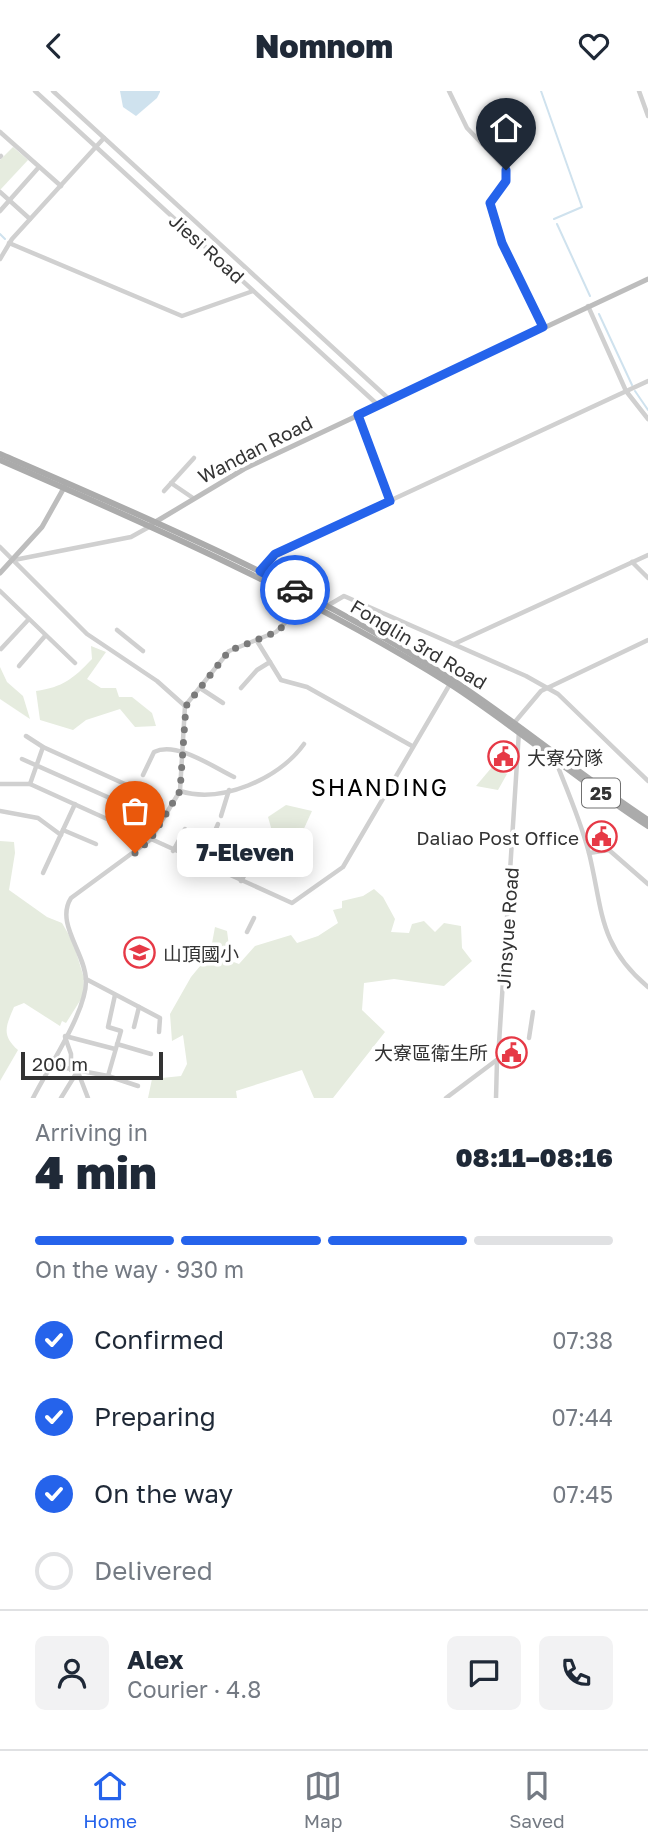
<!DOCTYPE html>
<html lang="en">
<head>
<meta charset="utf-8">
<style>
  :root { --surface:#fff; --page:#f2f2f3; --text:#1f2937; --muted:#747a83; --line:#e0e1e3; --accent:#2563eb }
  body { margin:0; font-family:"Golos Text","Noto Sans TC",sans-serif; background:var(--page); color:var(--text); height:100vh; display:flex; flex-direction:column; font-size:26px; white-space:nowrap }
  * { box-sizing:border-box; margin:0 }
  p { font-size:23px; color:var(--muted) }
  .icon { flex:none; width:38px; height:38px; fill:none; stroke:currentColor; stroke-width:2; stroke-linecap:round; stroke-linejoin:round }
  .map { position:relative; height:1007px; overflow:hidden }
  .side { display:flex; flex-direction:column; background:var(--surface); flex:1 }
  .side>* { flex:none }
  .scale { position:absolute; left:21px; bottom:18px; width:142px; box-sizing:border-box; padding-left:7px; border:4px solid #333; border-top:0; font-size:19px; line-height:24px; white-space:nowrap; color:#333; -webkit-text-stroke:5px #fff; paint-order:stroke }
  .pin { position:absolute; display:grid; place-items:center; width:60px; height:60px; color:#fff; margin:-72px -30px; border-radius:50% 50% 50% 0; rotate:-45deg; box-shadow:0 0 7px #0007 }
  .pin .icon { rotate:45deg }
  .courier { position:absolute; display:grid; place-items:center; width:70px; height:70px; margin:-35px; border:5px solid #2563eb; border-radius:50%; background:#fff; color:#222; box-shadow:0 2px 9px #0007 }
  .bubble { position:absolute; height:49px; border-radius:10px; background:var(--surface); box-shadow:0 4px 18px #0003; font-size:23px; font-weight:800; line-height:49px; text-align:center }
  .summary em { font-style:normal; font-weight:800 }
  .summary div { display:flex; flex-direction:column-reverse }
  .summary { display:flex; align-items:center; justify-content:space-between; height:119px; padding:0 35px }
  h1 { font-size:46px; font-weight:800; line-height:52px }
  .bar { display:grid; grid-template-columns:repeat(4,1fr); gap:10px 7px; align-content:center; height:84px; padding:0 35px }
  .bar i { height:9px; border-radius:5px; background:var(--line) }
  .bar .on { background:var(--accent) }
  .bar p { grid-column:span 4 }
  .line { display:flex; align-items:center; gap:18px; padding:0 35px; border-top:2px solid var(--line) }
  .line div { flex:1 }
  .round { display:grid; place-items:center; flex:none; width:74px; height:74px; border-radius:10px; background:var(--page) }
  ol { padding:0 35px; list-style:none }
  li { display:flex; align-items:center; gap:21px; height:77px }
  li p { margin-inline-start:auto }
  li .icon { padding:7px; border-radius:50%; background:var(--accent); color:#fff; stroke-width:4 }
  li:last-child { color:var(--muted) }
  li i { width:38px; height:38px; border:4px solid var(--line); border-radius:50% }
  header { display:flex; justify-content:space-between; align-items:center; height:91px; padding:0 35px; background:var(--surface); font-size:32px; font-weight:800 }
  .tabs { display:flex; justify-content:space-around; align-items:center; height:98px; border-top:2px solid var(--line); background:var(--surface); font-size:19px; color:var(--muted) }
  .tabs a { display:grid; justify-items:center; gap:4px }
  .tabs .on { color:var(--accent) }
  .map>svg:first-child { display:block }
  .green { fill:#e6ecdf }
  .water { fill:#cfe2ee }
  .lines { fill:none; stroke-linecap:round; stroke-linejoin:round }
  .stream { stroke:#cfe2ee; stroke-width:2 }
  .street { stroke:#d0d0d0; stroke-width:4.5 }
  .secondary { stroke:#bdbdbd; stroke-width:5 }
  .primary { stroke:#ababab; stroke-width:6 }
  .done { stroke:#7a7a7a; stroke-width:7; stroke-dasharray:0 12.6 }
  .route { stroke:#2563eb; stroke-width:9 }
  .labels { text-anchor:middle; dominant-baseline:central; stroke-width:7; stroke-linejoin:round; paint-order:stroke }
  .shield { fill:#fff; stroke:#707070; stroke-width:2 }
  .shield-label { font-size:18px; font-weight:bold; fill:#333 }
  .street-label { font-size:19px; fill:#333; stroke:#fff }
  .poi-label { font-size:19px; fill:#333; stroke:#fff; text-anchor:start }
  .quarter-label { font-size:23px; letter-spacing:2px; fill:#000; stroke:#fff }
</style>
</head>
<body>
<header><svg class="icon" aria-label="back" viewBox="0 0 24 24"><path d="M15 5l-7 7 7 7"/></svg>Nomnom<svg class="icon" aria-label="heart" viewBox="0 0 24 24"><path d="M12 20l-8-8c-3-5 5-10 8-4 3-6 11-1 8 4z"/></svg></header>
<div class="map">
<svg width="648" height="1007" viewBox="0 0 648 1007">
  <rect width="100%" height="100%" fill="#fff"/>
  <g class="green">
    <path d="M 13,56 L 28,69 L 0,99 L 0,69 Z"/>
    <path d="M 91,555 L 106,561 L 87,588 L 101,597 L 116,597 L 119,606 L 132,606 L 152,622 L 156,635 L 135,636 L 120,618 L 86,629 L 73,639 L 40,629 L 36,600 C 63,596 73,588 92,568 Z"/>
    <path d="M 0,576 L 7,591 L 23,605 L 30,628 L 0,608 Z"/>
    <path d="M 492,676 L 507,683 L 498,699 L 476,695 Z"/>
    <path d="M 286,714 L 312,720 L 296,755 L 274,747 L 268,726 Z"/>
    <path d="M 0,750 L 14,751 L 15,762 L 9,799 L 47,826 L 62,832 L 73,851 L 84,887 L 83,905 L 66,932 L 62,930 L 60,935 L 24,912 L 14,916 C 6,935 1,944 18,959 L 0,990 Z"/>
    <path d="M 374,798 L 383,806 L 395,828 L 391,841 L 409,842 L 412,833 L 424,830 L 435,841 L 444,832 L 461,835 L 462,857 L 472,870 L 444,895 L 394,888 L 364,892 L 362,919 L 385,941 L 333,1007 L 314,1007 L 302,979 L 236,1000 L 237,1007 L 148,1007 L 152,988 L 181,985 L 187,973 L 183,944 L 172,950 L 170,923 L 191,886 L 210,863 L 215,836 L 227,840 L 231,870 L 239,873 L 255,855 L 291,844 L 297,852 L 318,845 L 338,832 L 333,819 L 342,817 L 342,810 L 363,805 Z"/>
  </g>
  <path class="water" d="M 120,0 L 160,0 L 160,1 L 157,7 L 136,25 L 123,16 Z"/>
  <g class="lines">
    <g class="stream">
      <path d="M 541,0 L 582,116 L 554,128"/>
      <path d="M 557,133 L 590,205"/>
      <path d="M 0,143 L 5,148"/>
      <path d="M 599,223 L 632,294"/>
      <path d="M 635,300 L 648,319"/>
    </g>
    <g class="street">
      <path d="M 35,0 L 378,314"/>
      <path d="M 53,0 L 390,309"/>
      <path d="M 449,0 L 467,37 L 506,78 L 506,90 C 502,96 491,105 490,112 C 488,134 532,213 543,236"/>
      <path d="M 639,0 L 648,25"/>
      <path d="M 0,41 L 61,95"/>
      <path d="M 0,66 L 1,65"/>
      <path d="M 0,101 L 30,128"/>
      <path d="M 0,120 L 39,76"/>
      <path d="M 9,152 L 182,225 L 253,200"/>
      <path d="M 0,168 L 12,148 L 104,47"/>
      <path d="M 588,215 L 626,300 L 648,328"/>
      <path d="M 358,324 L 390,409"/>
      <path d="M 171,392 L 193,407"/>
      <path d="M 164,400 L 194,367"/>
      <path d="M 0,456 L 87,543 L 157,590 L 185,615"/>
      <path d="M 14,469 L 131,446 L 149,436"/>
      <path d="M 632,471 L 648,487"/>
      <path d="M 260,480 L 275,463 L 648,290"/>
      <path d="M 0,500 L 75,572"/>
      <path d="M 327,515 L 344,505 L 526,585 L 558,603 L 648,690"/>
      <path d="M 117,539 L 143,560"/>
      <path d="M 257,550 L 281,589 L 307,596 L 412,655"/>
      <path d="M 454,553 L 648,464"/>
      <path d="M 1,558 L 28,529"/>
      <path d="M 19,575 L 45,545"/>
      <path d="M 200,597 L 223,612"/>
      <path d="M 241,597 L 257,579 L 270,571"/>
      <path d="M 514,632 L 541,600 L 648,549"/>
      <path d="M 26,645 L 43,656 L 127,694"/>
      <path d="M 22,668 L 121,712"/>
      <path d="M 556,671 C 568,701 581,731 589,762 C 603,819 598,854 648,896"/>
      <path d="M 143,684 L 154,661 C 177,650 213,676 234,686"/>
      <path d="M 0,693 L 30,693 L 292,812 L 343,776 L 450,593"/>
      <path d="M 30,693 L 43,656"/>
      <path d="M 180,700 C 221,713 279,688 304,653"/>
      <path d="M 0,720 L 38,727 L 61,744"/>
      <path d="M 221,725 L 229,699"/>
      <path d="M 63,739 L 96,753"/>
      <path d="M 173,760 L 185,738"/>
      <path d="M 589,762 L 609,759 L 648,793"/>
      <path d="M 201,772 L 218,733"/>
      <path d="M 43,782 L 75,713"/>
      <path d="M 241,790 L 266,747 L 291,757"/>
      <path d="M 247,841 L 254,827"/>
      <path d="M 86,888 L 160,927 L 159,941"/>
      <path d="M 134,936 L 139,916"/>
      <path d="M 65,945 L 115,958"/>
      <path d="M 65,946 L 71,963 L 71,979"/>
      <path d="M 529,947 L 533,921"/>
      <path d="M 117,953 L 151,963"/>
      <path d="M 50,974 L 108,985 L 138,995"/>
      <path d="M 78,981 L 88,1007"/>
      <path d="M 108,985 L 121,940 L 108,936 L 115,904"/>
      <path d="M 33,1007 C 48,977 87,920 86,889 C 85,861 55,832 71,807 L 150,749 L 180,700 L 185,615 L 229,560 L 276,541 L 308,509"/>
      <path d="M 61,1007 L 77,981"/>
      <path d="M 446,1007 L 498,968 L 519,640"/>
      <path d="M 496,1007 L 497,969"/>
    </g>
    <g class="secondary">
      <path d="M 152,433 L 244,378 L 648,188"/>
      <path d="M 0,482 L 42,436 L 65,395"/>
    </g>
    <g class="primary">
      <path d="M 0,363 C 155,430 312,497 454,590 C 521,634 581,685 648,729"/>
      <path d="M 0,369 C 154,436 308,504 450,593 C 518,637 580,691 648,735"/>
    </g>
  </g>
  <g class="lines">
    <path class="done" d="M 135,762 L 150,749 L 180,700 L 186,615 L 229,560 L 276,541 L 292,528 L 310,506 L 295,499"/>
    <path class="route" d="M 295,499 L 260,480 L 275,463 L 390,410 L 358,324 L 543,236 L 502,152 L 490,112 L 506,90 L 506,79"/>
  </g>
  <defs>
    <symbol id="civic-ring" viewBox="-11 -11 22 22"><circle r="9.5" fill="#fff" stroke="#e63946" stroke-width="1.5"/><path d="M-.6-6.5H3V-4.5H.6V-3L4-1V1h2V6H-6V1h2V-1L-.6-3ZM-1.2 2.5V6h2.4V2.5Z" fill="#e63946"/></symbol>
    <symbol id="school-ring" viewBox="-11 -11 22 22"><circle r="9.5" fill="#fff" stroke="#e63946" stroke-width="1.5"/><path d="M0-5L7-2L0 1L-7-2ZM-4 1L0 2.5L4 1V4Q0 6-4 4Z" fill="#e63946"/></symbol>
  </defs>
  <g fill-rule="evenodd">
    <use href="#civic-ring" x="486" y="648" width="35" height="35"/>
    <use href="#civic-ring" x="584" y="728" width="35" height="35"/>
    <use href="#school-ring" x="122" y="844" width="35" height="35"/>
    <use href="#civic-ring" x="494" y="944" width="35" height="35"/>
  </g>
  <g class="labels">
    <rect class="shield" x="582" y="687.5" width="38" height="29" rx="5"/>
    <g class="shield-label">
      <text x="601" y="702">25</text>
    </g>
    <g class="street-label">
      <text transform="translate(207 157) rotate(42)">Jiesi Road</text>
      <text transform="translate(255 358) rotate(-27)">Wandan Road</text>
      <text transform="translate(419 553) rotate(31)">Fonglin 3rd Road</text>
      <text transform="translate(507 837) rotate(-86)">Jinsyue Road</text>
    </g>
    <g class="poi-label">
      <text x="527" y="666">大寮分隊</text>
      <text x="579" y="746" text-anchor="end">Daliao Post Office</text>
      <text x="163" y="862">山頂國小</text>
      <text x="488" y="961" text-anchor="end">大寮區衛生所</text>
    </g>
    <g class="quarter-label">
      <text x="380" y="696">SHANDING</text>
    </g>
  </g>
</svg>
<div class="scale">200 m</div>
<div class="pin" style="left:135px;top:762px;background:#ea580c"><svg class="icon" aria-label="bag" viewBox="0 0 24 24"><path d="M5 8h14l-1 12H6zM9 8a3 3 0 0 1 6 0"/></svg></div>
<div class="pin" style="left:506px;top:79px;background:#1f2937"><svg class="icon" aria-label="home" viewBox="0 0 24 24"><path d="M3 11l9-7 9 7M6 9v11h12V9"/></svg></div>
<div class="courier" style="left:295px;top:499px"><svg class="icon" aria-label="car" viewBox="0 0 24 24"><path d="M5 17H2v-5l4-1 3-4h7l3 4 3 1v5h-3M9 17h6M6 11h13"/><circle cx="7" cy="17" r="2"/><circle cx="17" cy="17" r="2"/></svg></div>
<div class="bubble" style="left:177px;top:737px;width:136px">7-Eleven</div>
</div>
<section class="side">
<div class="summary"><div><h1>4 min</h1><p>Arriving in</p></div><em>08:11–08:16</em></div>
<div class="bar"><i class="on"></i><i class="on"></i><i class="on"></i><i></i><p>On the way · 930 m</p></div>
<ol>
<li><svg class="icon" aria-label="check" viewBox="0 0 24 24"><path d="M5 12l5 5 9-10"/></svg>Confirmed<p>07:38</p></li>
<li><svg class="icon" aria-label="check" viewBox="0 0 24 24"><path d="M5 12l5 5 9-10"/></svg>Preparing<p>07:44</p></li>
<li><svg class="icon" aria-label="check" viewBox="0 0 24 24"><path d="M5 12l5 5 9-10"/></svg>On the way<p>07:45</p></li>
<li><i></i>Delivered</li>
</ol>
<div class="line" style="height:126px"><a class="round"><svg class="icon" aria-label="person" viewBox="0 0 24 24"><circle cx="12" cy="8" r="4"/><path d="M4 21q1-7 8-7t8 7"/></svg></a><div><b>Alex</b><p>Courier · 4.8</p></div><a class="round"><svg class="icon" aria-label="chat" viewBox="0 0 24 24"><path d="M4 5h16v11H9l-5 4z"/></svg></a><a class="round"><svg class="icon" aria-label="phone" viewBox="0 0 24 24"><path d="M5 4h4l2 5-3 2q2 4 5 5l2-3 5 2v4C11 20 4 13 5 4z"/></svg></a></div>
</section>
<nav class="tabs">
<a class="on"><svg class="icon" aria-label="home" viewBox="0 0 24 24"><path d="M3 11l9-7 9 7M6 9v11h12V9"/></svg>Home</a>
<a><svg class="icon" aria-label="map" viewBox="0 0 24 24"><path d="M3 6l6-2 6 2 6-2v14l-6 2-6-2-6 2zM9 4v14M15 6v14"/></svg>Map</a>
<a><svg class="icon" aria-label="saved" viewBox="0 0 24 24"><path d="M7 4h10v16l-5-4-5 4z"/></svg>Saved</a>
</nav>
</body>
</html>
